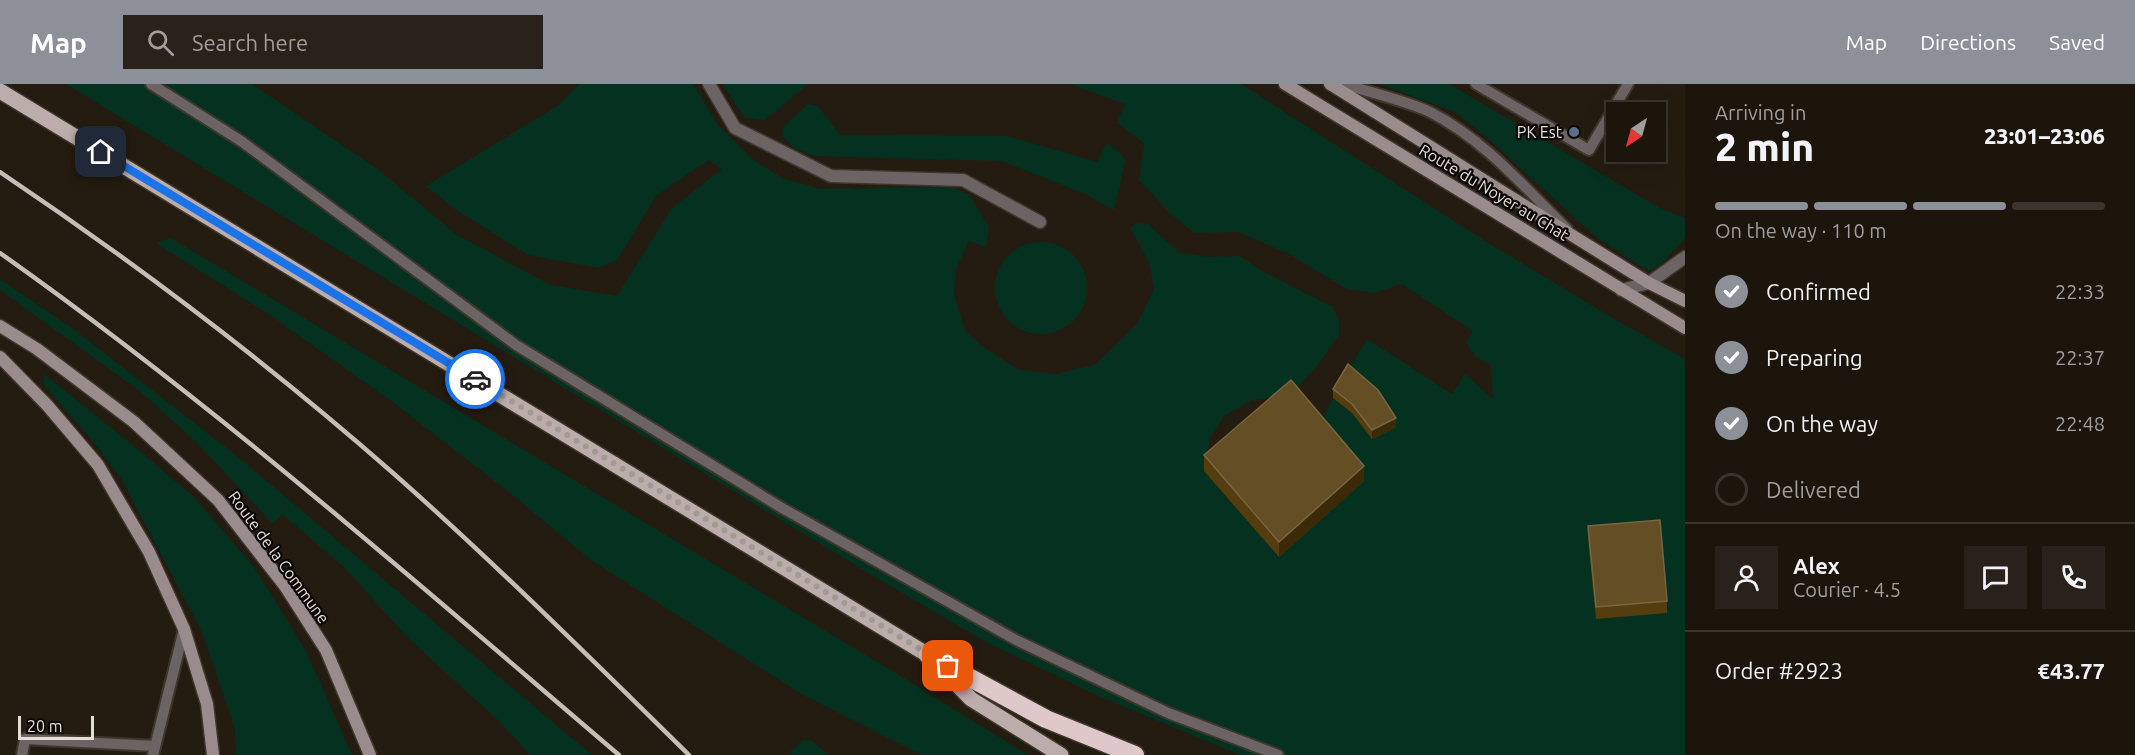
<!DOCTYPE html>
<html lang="en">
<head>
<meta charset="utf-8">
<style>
  :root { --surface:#1b150c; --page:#28221a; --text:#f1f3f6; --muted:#a09f9d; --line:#39342d; --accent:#8c9099 }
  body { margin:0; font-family:Ubuntu,sans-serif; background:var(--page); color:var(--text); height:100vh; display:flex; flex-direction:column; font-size:22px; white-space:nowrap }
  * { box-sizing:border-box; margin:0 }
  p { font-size:20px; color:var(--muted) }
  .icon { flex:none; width:33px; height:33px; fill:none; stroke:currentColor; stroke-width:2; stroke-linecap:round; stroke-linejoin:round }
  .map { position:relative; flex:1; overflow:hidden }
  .details { display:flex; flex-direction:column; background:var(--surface); width:450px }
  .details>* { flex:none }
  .needle { width:39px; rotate:216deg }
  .buttons { position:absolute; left:1606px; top:18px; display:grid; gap:12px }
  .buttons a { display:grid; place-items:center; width:60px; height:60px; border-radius:0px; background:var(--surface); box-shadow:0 6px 24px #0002,0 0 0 2px var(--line); font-size:30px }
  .scale { position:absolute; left:18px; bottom:15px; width:76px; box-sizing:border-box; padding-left:6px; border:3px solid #e4ded7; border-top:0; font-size:16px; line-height:21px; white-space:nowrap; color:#e4ded7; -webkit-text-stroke:4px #0a0704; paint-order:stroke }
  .pin { position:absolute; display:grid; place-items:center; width:51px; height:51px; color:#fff; margin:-26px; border-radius:12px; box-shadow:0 3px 9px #0006 }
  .courier { position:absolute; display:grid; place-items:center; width:60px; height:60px; margin:-30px; border:4px solid #1a73e8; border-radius:50%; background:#fff; color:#222; box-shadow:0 2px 8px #0007 }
  .summary em { font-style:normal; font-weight:800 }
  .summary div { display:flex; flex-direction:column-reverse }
  .summary { display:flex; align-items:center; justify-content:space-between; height:102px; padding:0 30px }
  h1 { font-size:39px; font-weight:800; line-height:45px }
  .bar { display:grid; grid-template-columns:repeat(4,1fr); gap:9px 6px; align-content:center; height:72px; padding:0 30px }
  .bar i { height:8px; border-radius:4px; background:var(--line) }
  .bar .selected { background:var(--accent) }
  .bar p { grid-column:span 4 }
  .line { display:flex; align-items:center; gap:15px; padding:0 30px; border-top:2px solid var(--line) }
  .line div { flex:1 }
  .round { display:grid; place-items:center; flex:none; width:63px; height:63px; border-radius:0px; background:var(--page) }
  ol { padding:0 30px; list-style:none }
  li { display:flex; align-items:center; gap:18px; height:66px }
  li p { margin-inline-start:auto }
  li .icon { padding:6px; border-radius:50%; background:var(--accent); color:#fff; stroke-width:4 }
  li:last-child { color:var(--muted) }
  li i { width:33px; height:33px; border:3px solid var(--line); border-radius:50% }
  header { display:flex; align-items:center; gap:36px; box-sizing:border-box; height:84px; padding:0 30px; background:var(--accent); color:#fff }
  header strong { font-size:28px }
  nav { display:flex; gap:33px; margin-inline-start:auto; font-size:21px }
  .search { width:420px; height:54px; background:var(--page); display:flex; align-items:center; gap:15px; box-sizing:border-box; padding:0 21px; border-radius:0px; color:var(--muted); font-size:22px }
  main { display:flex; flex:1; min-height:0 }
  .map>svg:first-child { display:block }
  .green { fill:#053220 }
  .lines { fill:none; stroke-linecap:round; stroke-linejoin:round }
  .lane-casing { stroke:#3f372c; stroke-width:14 }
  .street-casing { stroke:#3f372c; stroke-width:15 }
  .secondary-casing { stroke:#3f372c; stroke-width:15 }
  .primary-casing { stroke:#3f372c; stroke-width:18 }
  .highway-casing { stroke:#3f372c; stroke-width:21 }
  .lane { stroke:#6c6464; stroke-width:10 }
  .street { stroke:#6c6464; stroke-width:12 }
  .secondary { stroke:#9a8c8c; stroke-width:12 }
  .primary { stroke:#bdacac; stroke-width:15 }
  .highway { stroke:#dec8c9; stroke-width:18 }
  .rail { stroke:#c5beb7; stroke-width:4.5 }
  .wall { fill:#553d10 }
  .shaded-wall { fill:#3b2907 }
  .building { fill:#644e25; stroke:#786541; stroke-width:1.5 }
  .done { stroke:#a19a91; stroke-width:6; stroke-dasharray:0 10.8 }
  .route { stroke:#1a73e8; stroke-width:8 }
  .service-dot { fill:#5c6f8a; stroke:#0a0704; stroke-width:2 }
  .labels { text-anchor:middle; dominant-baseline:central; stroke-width:4.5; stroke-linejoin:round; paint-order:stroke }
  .poi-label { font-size:16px; fill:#e4ded7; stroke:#0a0704; text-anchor:end }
  .street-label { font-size:16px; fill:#e4ded7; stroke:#0a0704 }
</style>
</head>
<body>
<header>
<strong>Map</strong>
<div class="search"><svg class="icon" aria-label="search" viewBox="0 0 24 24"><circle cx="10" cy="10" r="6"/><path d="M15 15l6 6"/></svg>Search here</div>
<nav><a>Map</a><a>Directions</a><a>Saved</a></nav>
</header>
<main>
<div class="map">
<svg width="1685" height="671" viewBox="0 0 1685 671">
  <rect width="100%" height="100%" fill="#241c10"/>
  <g class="green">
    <path d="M 66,0 L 252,0 L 379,86 L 457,151 L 551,201 L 617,212 L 672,124 L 722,85 L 709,76 L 657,111 L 617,176 L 599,184 L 528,171 L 455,125 L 426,102 L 559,21 L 579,0 L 693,0 L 718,41 L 752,75 L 784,95 L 821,105 L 954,103 L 970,112 L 989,143 L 986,163 L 969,157 L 956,184 L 954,210 L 965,247 L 983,263 L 1019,286 L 1057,290 L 1096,280 L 1137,240 L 1154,205 L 1149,179 L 1131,145 L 1135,139 L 1148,140 L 1180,169 L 1209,173 L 1239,172 L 1264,188 L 1333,223 L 1339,237 L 1339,251 L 1320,278 L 1291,311 L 1252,316 L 1224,332 L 1210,354 L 1204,387 L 1318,343 L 1333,314 L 1352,329 L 1348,288 L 1367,255 L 1452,310 L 1465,290 L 1493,315 L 1491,281 L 1476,273 L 1466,259 L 1473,247 L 1402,200 L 1374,209 L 1347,205 L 1287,169 L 1238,148 L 1194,149 L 1171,130 L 1139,96 L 1144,59 L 1117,39 L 1125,20 L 1070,0 L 1241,0 L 1482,155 L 1616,236 L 1685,275 L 1685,671 L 1240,671 L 1101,613 L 988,559 L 870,490 Z"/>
    <path d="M 722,0 L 808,0 L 765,36 L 745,34 Z"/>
    <path d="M 1380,0 L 1449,0 L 1658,123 L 1685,134 L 1685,154 L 1662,179 L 1649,187 L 1597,154 L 1485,52 L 1455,28 Z"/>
    <path d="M 808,20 L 818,22 L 840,51 L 1007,52 L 1097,78 L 1107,59 L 1121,70 L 1125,77 L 1114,126 L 1085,110 L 1002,77 L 814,72 L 794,64 L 782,52 L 783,43 Z"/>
    <path d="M 171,154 L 894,588 L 1028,671 L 922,671 L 803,611 L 591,476 L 510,409 L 394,319 L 270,231 L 156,159 Z"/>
    <circle cx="1041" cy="204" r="46"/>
    <path d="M 0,195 L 76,247 L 237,372 L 592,671 L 530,671 L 500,638 L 409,555 L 345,484 L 282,430 L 273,440 L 197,359 L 141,308 L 0,206 Z"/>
    <path d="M 44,290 L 136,364 L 194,413 L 254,483 L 306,567 L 352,671 L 236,671 L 235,645 L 202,548 L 122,396 L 93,357 L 44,301 Z"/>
    <path d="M 803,656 L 812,657 L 829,671 L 793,671 L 790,668 Z"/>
  </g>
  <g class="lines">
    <defs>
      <g id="lane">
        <path d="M 151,0 L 241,57 L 516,261 L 782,424 L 1016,556 L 1168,629 L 1278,671"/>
        <path d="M 1343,0 C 1369,8 1407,17 1430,28 C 1485,56 1524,103 1567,145"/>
        <path d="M 1476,0 L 1589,66 L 1628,0"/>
        <path d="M 22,671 L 25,655 L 155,662"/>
        <path d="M 153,671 L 184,545"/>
      </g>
      <g id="street">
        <path d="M 709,0 L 735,44 L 831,92 L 963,96 L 1040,138"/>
        <path d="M 1621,206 L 1649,199 L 1685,173"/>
      </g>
      <g id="secondary">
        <path d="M 1285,0 L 1685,244"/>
        <path d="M 1330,0 L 1578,155 L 1649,199 L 1685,217"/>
        <path d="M 0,242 L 37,265 L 134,338 L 218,416 L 285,502 L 326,566 L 370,671"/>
        <path d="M 0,273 L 47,321 L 98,381 L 149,468 L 184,545 L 207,620 L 213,671"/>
      </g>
      <path id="primary" d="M 0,7 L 928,571 L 971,615 L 1061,671"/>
      <path id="highway" d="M 928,571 L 1046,635 L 1135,671"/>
    </defs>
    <use href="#lane" class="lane-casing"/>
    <use href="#street" class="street-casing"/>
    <use href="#secondary" class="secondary-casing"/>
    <use href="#primary" class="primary-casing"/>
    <use href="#highway" class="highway-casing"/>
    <use href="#lane" class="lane"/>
    <use href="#street" class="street"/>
    <use href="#secondary" class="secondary"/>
    <use href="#primary" class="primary"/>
    <use href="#highway" class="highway"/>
    <g class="rail">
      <path d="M 0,88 C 137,180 269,280 393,389 C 495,479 592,576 689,671"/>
      <path d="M 0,169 C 218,323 417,499 619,671"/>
    </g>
  </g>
  <g class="wall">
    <path d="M 1333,305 L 1396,343 L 1372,355 L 1352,329 L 1333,314 Z"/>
    <path d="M 1204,371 L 1364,397 L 1279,473 L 1204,387 Z"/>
    <path d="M 1588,442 L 1667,517 L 1667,529 L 1596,535 L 1588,454 Z"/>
  </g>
  <g class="shaded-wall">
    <path d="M 1396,334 L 1396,343 L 1372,355 L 1372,346 Z"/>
    <path d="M 1364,382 L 1364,397 L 1279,473 L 1279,458 Z"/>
  </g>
  <g class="building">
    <path d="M 1348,280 L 1378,306 L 1396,334 L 1372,346 L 1352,320 L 1333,305 Z"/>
    <path d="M 1291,296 L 1364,382 L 1279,458 L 1204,371 Z"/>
    <path d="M 1660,436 L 1667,517 L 1596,523 L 1588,442 Z"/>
  </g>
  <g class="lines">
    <path class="done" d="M 475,295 L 948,582"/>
    <path class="route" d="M 101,68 L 475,295"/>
  </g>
  <circle class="service-dot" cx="1574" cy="48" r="6"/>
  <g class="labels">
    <g class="poi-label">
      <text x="1562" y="48">PK Est</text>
    </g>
    <g class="street-label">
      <text transform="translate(1494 108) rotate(31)">Route du Noyer au Chat</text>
      <text transform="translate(279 473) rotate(54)">Route de la Commune</text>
    </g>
  </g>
</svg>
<div class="buttons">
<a><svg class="needle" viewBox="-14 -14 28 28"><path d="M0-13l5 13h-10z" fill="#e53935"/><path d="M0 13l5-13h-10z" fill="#a09f9d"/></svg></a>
</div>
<div class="scale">20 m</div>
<div class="pin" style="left:948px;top:582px;background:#ea580c"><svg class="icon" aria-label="bag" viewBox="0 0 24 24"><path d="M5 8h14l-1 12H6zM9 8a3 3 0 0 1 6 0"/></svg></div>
<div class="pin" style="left:101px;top:68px;background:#1f2937"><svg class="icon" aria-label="home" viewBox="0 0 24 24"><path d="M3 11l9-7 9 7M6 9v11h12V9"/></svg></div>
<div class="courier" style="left:475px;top:295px"><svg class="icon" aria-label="car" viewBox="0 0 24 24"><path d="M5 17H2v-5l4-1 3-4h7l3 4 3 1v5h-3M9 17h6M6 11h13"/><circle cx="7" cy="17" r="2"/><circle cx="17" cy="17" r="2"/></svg></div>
</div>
<section class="details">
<div class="summary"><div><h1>2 min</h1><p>Arriving in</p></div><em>23:01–23:06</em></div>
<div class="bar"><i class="selected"></i><i class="selected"></i><i class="selected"></i><i></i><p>On the way · 110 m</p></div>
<ol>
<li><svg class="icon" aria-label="check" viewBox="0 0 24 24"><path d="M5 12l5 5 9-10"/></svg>Confirmed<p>22:33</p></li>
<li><svg class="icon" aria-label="check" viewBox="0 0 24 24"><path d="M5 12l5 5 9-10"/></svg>Preparing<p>22:37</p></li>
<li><svg class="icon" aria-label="check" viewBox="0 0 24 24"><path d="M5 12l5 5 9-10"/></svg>On the way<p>22:48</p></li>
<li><i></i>Delivered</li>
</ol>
<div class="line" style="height:108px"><a class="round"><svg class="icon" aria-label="person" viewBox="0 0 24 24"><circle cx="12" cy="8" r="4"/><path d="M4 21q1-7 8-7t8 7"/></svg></a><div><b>Alex</b><p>Courier · 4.5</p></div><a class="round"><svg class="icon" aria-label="chat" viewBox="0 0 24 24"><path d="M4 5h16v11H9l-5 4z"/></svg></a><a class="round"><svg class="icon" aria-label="phone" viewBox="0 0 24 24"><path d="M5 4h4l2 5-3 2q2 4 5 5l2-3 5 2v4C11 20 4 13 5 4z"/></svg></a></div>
<div class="line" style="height:78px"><div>Order #2923</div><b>€43.77</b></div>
</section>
</main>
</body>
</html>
